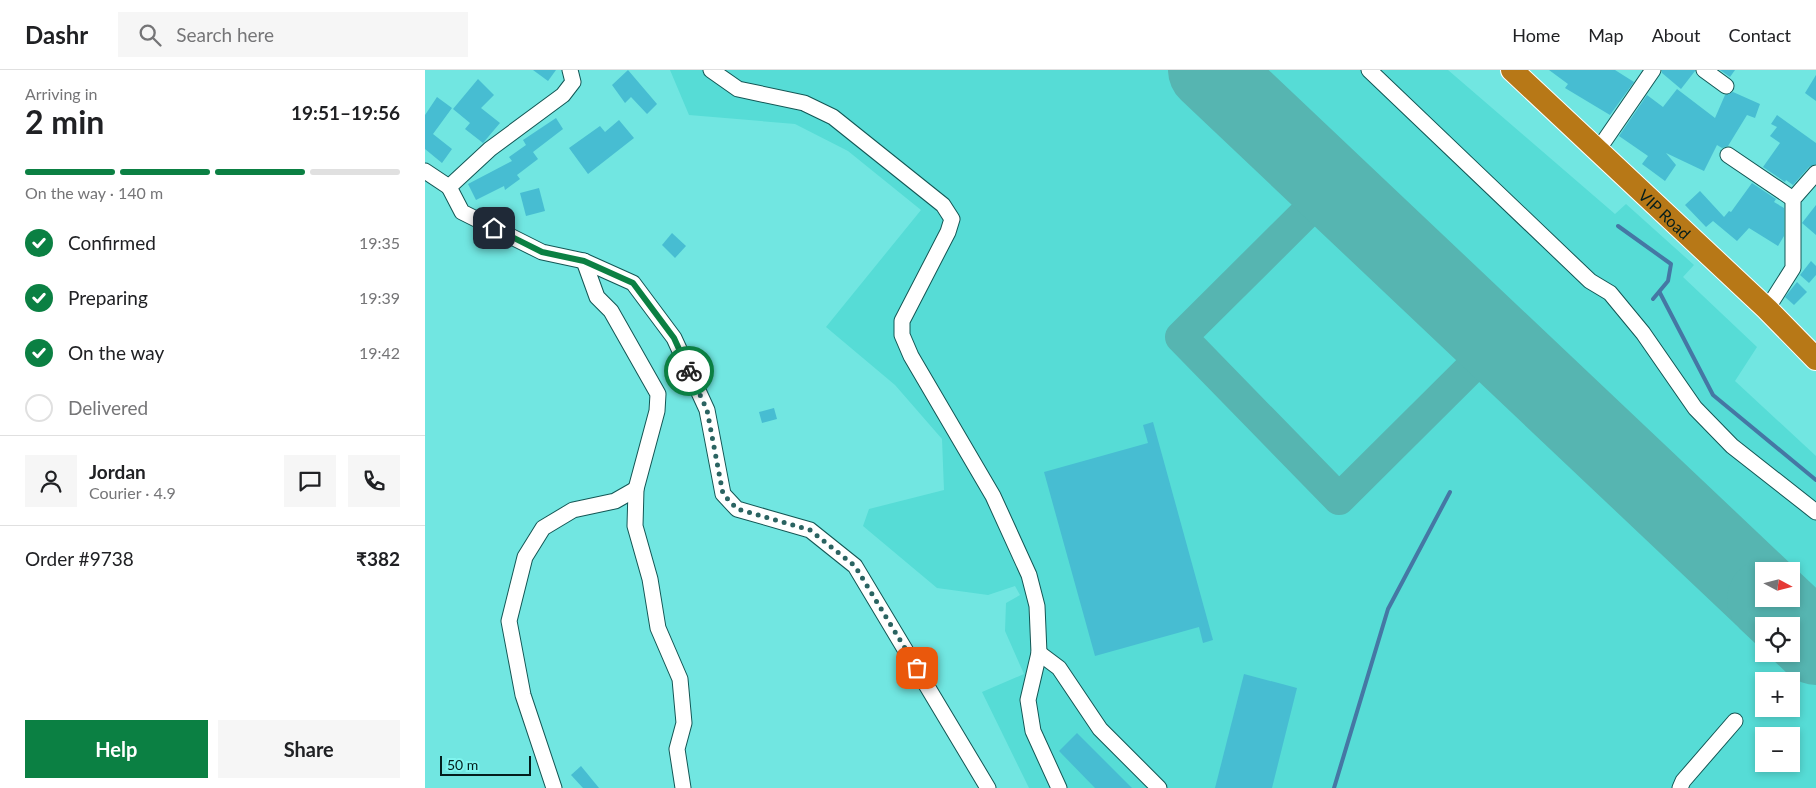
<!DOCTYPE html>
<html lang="en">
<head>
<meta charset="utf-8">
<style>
  :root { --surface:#fff; --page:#f6f6f6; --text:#202124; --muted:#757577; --line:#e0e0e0; --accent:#0b8043 }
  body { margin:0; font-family:Lato,sans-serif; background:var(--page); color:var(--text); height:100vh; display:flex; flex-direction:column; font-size:19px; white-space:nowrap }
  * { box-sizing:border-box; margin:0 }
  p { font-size:16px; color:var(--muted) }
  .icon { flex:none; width:28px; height:28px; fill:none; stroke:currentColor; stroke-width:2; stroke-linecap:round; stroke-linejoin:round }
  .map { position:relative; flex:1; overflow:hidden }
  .side { display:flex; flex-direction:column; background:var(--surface); width:425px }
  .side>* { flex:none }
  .needle { width:32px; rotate:97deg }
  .tools { position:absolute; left:1330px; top:492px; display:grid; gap:10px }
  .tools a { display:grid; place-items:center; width:45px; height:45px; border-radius:0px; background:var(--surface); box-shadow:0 2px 8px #0003; font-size:25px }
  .scale { position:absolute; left:15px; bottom:12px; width:91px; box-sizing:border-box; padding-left:5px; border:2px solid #031d1c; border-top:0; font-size:14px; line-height:18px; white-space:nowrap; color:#031d1c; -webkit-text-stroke:4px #7ff4ee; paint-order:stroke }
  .pin { position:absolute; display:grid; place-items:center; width:42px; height:42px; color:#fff; margin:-21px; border-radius:10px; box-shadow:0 2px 8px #0006 }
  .courier { position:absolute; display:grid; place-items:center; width:50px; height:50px; margin:-25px; border:4px solid #0b8043; border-radius:50%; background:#fff; color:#222; box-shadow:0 1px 6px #0007 }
  .summary em { font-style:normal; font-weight:700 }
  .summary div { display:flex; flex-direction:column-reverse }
  .summary { display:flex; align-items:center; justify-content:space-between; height:85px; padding:0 25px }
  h1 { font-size:32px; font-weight:700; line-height:38px }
  .bar { display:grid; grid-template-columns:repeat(4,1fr); gap:8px 5px; align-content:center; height:60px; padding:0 25px }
  .bar i { height:6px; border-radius:4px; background:var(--line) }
  .bar .current { background:var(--accent) }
  .bar p { grid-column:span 4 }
  .line { display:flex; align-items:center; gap:12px; padding:0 25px; border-top:1px solid var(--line) }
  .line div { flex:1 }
  .round { display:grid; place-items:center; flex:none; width:52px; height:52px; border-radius:0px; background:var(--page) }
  ol { padding:0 25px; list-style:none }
  li { display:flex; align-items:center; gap:15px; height:55px }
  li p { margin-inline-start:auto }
  li .icon { padding:5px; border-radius:50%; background:var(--accent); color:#fff; stroke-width:4 }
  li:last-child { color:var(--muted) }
  li i { width:28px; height:28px; border:2px solid var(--line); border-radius:50% }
  .button { display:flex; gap:10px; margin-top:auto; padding:10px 25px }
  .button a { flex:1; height:58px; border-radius:0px; background:var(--accent); color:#fff; font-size:20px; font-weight:700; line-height:58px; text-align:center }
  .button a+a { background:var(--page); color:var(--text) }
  header { display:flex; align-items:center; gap:30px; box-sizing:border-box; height:70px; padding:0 25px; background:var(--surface); border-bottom:1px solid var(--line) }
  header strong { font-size:24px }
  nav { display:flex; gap:28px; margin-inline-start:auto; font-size:18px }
  .search { width:350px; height:45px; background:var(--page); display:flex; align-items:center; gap:12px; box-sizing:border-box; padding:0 18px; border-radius:0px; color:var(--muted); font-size:19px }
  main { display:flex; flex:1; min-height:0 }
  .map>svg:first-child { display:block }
  .built { fill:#56dcd6; fill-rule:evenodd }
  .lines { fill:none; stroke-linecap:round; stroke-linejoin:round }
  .stream { stroke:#4577a4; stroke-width:4 }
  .taxiway { stroke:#56b5b1; stroke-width:32 }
  .runway { stroke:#56b5b1; stroke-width:82 }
  .building { fill:#47bdd2 }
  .minor-casing { stroke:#135654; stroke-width:17 }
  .highway-casing { stroke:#fff; stroke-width:24 }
  .minor { stroke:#fff; stroke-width:15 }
  .highway { stroke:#b77817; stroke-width:22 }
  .done { stroke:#2a6361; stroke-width:5; stroke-dasharray:0 9 }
  .route { stroke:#0b8043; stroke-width:6 }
  .labels { text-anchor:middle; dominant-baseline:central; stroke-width:4; stroke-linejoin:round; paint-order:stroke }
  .street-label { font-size:16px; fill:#031d1c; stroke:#7ff4ee }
</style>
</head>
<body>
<header>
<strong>Dashr</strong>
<div class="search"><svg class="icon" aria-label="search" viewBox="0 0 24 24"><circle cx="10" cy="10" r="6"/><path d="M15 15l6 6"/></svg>Search here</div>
<nav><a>Home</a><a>Map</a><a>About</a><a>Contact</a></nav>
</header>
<main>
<section class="side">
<div class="summary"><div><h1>2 min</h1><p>Arriving in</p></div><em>19:51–19:56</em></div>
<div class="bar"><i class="current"></i><i class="current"></i><i class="current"></i><i></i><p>On the way · 140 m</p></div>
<ol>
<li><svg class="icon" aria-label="check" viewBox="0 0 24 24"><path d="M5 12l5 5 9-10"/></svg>Confirmed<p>19:35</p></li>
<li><svg class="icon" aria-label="check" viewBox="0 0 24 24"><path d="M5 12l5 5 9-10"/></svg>Preparing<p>19:39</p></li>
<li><svg class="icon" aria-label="check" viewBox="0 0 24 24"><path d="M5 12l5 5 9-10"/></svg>On the way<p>19:42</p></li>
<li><i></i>Delivered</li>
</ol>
<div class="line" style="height:90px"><a class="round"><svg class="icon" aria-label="person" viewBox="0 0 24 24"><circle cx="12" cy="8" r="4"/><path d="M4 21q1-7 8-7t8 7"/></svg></a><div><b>Jordan</b><p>Courier · 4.9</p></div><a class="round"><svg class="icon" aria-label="chat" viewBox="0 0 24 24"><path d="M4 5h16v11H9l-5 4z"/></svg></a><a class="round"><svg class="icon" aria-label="phone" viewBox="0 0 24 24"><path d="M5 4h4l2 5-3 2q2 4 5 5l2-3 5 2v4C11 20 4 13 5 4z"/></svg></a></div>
<div class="line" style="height:65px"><div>Order #9738</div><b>₹382</b></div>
<div class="button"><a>Help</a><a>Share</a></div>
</section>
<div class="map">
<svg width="1391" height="718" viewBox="0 0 1391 718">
  <rect width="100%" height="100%" fill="#71e6e1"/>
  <path class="built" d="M 245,0 L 1023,0 L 1190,144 L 1201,134 L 1269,195 L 1258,207 L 1332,277 L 1310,311 L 1391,386 L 1391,718 L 604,718 L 557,622 L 599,604 L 580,561 L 581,533 L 595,525 L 590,516 L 563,525 L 512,518 L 438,456 L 444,439 L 519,420 L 517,369 L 470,315 L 401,257 L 496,140 L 423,81 L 370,54 L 264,45 ZM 1339,501 L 1366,501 L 1366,529 L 1339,529 ZM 1339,556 L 1366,556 L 1366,584 L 1339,584 ZM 1339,611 L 1366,611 L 1366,639 L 1339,639 ZM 1339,666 L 1366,666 L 1366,694 L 1339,694 Z"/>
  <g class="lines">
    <g class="stream">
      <path d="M 1193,156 L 1246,194 L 1243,211 L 1228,229"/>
      <path d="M 1235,223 L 1288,325 L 1391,410"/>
      <path d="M 909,718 L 963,539 L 1025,422"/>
    </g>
    <path class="taxiway" d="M 907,117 L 756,267 L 914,429 L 1072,272"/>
    <g class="runway">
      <path d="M 784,0 L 1339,525"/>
      <path d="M 1343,529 L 1391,574"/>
    </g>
  </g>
  <g class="building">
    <path d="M 108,0 L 131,0 L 123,11 Z"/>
    <path d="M 203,0 L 232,34 L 222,44 L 206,27 L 200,33 L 187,15 Z"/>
    <path d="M 1124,0 L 1190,0 L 1209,12 L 1185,45 L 1140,18 L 1143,14 Z"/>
    <path d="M 1237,0 L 1270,0 L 1270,1 L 1256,19 L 1237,3 Z"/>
    <path d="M 1295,0 L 1310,0 L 1305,7 Z"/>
    <path d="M 1391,5 L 1391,31 L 1380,23 Z"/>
    <path d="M 53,9 L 69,25 L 56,38 L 75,53 L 58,73 L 40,59 L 45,53 L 28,39 Z"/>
    <path d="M 1252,19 L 1290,48 L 1300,25 L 1308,22 L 1335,34 L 1330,48 L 1322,45 L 1303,76 L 1297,78 L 1292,75 L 1279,101 L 1241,83 L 1251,95 L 1240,111 L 1217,94 L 1223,86 L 1194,66 L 1222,25 L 1238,37 Z"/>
    <path d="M 12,27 L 27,38 L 8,64 L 27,79 L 17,93 L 0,79 L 0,45 Z"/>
    <path d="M 1352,45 L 1391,73 L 1391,94 L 1384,97 L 1368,115 L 1361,110 L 1360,112 L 1338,97 L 1355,73 L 1345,66 L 1352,57 L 1346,54 Z"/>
    <path d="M 131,48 L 138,59 L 108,82 L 113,89 L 92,105 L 95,109 L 80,120 L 79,116 L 51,130 L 43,114 L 87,91 L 84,87 L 101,75 L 98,70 Z"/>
    <path d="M 194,50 L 209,68 L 163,104 L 144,78 L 175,56 L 180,62 Z"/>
    <path d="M 1327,113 L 1351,129 L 1349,132 L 1359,138 L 1359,166 L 1353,176 L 1324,158 L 1312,171 L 1288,151 L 1281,157 L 1260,135 L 1275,121 L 1299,147 L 1304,141 L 1306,142 Z"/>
    <path d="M 114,118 L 120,141 L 101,146 L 95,123 Z"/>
    <path d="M 1391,135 L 1391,165 L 1377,153 Z"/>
    <path d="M 247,163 L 261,176 L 250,188 L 237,175 Z"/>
    <path d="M 1386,191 L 1391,196 L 1391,205 L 1384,213 L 1375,205 Z"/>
    <path d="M 1372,212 L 1382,222 L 1369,235 L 1360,227 Z"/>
    <path d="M 349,338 L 352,349 L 337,353 L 334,342 Z"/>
    <path d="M 728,352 L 788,570 L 778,573 L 774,557 L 670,586 L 619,402 L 723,373 L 718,355 Z"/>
    <path d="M 819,604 L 872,618 L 847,718 L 790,718 Z"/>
    <path d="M 652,663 L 707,718 L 670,718 L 634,681 Z"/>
    <path d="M 156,696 L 174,718 L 158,718 L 146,705 Z"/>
  </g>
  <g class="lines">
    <defs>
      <g id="minor">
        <path d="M 145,0 L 148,12 L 138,25 L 65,79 L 24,117 L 37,142 L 117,182 L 159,191 L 208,213 L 249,268 L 282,340 L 298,424 L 312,439 L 385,460 L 430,496 L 563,718"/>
        <path d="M 286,0 L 313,19 L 379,33 L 408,47 L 518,135 L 527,149 L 523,162 L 477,251 L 477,265 L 486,286 L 568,426 L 604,505 L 612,536 L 614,583 L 603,630 L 608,661 L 634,718"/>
        <path d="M 944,0 L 1165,211 L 1185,223 L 1218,263 L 1270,338 L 1307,376 L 1391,442"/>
        <path d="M 1279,0 L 1301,16"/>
        <path d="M 1173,80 L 1228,0"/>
        <path d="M 1303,85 L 1368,129"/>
        <path d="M 0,101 L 24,117"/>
        <path d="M 159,191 L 172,227 L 186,241 L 233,324 L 232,341 L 211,419 L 210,456 L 225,509 L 233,558 L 255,609 L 259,653 L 252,679 L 258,718"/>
        <path d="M 1342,239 L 1368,198 L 1368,129 L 1391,103"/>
        <path d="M 614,583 L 634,598 L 675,659 L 734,718"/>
        <path d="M 129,718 L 98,625 L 84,551 L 100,487 L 118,458 L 148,440 L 190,431 L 211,419"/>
        <path d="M 1255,718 L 1258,711 L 1310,651"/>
      </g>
      <g id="highway">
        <path id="s1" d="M 1087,0 L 1342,239 L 1391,289"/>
      </g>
    </defs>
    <use href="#minor" class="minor-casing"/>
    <use href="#highway" class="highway-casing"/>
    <use href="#minor" class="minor"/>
    <use href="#highway" class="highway"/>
  </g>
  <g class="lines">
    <path class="done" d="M 264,301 L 282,340 L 298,424 L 312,439 L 385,460 L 430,496 L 492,598"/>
    <path class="route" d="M 69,158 L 117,182 L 159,191 L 208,213 L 249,268 L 264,301"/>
  </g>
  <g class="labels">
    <g class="street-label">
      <text stroke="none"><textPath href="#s1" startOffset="210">VIP Road</textPath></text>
    </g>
  </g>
</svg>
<div class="tools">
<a><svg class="needle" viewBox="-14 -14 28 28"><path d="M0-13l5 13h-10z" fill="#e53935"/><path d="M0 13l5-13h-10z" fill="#757577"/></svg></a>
<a><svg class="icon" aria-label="locate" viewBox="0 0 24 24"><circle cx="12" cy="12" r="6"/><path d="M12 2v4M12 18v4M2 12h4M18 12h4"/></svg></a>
<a>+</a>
<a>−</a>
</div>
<div class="scale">50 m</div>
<div class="pin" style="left:492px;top:598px;background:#ea580c"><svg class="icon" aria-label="bag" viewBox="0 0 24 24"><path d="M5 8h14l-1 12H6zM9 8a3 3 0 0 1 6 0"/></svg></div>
<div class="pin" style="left:69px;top:158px;background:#1f2937"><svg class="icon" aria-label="home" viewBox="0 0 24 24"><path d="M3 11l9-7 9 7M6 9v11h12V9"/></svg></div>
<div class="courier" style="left:264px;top:301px"><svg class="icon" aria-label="bike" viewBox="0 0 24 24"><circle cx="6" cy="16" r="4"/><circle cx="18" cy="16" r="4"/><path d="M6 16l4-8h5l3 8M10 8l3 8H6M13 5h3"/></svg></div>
</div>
</main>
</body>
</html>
